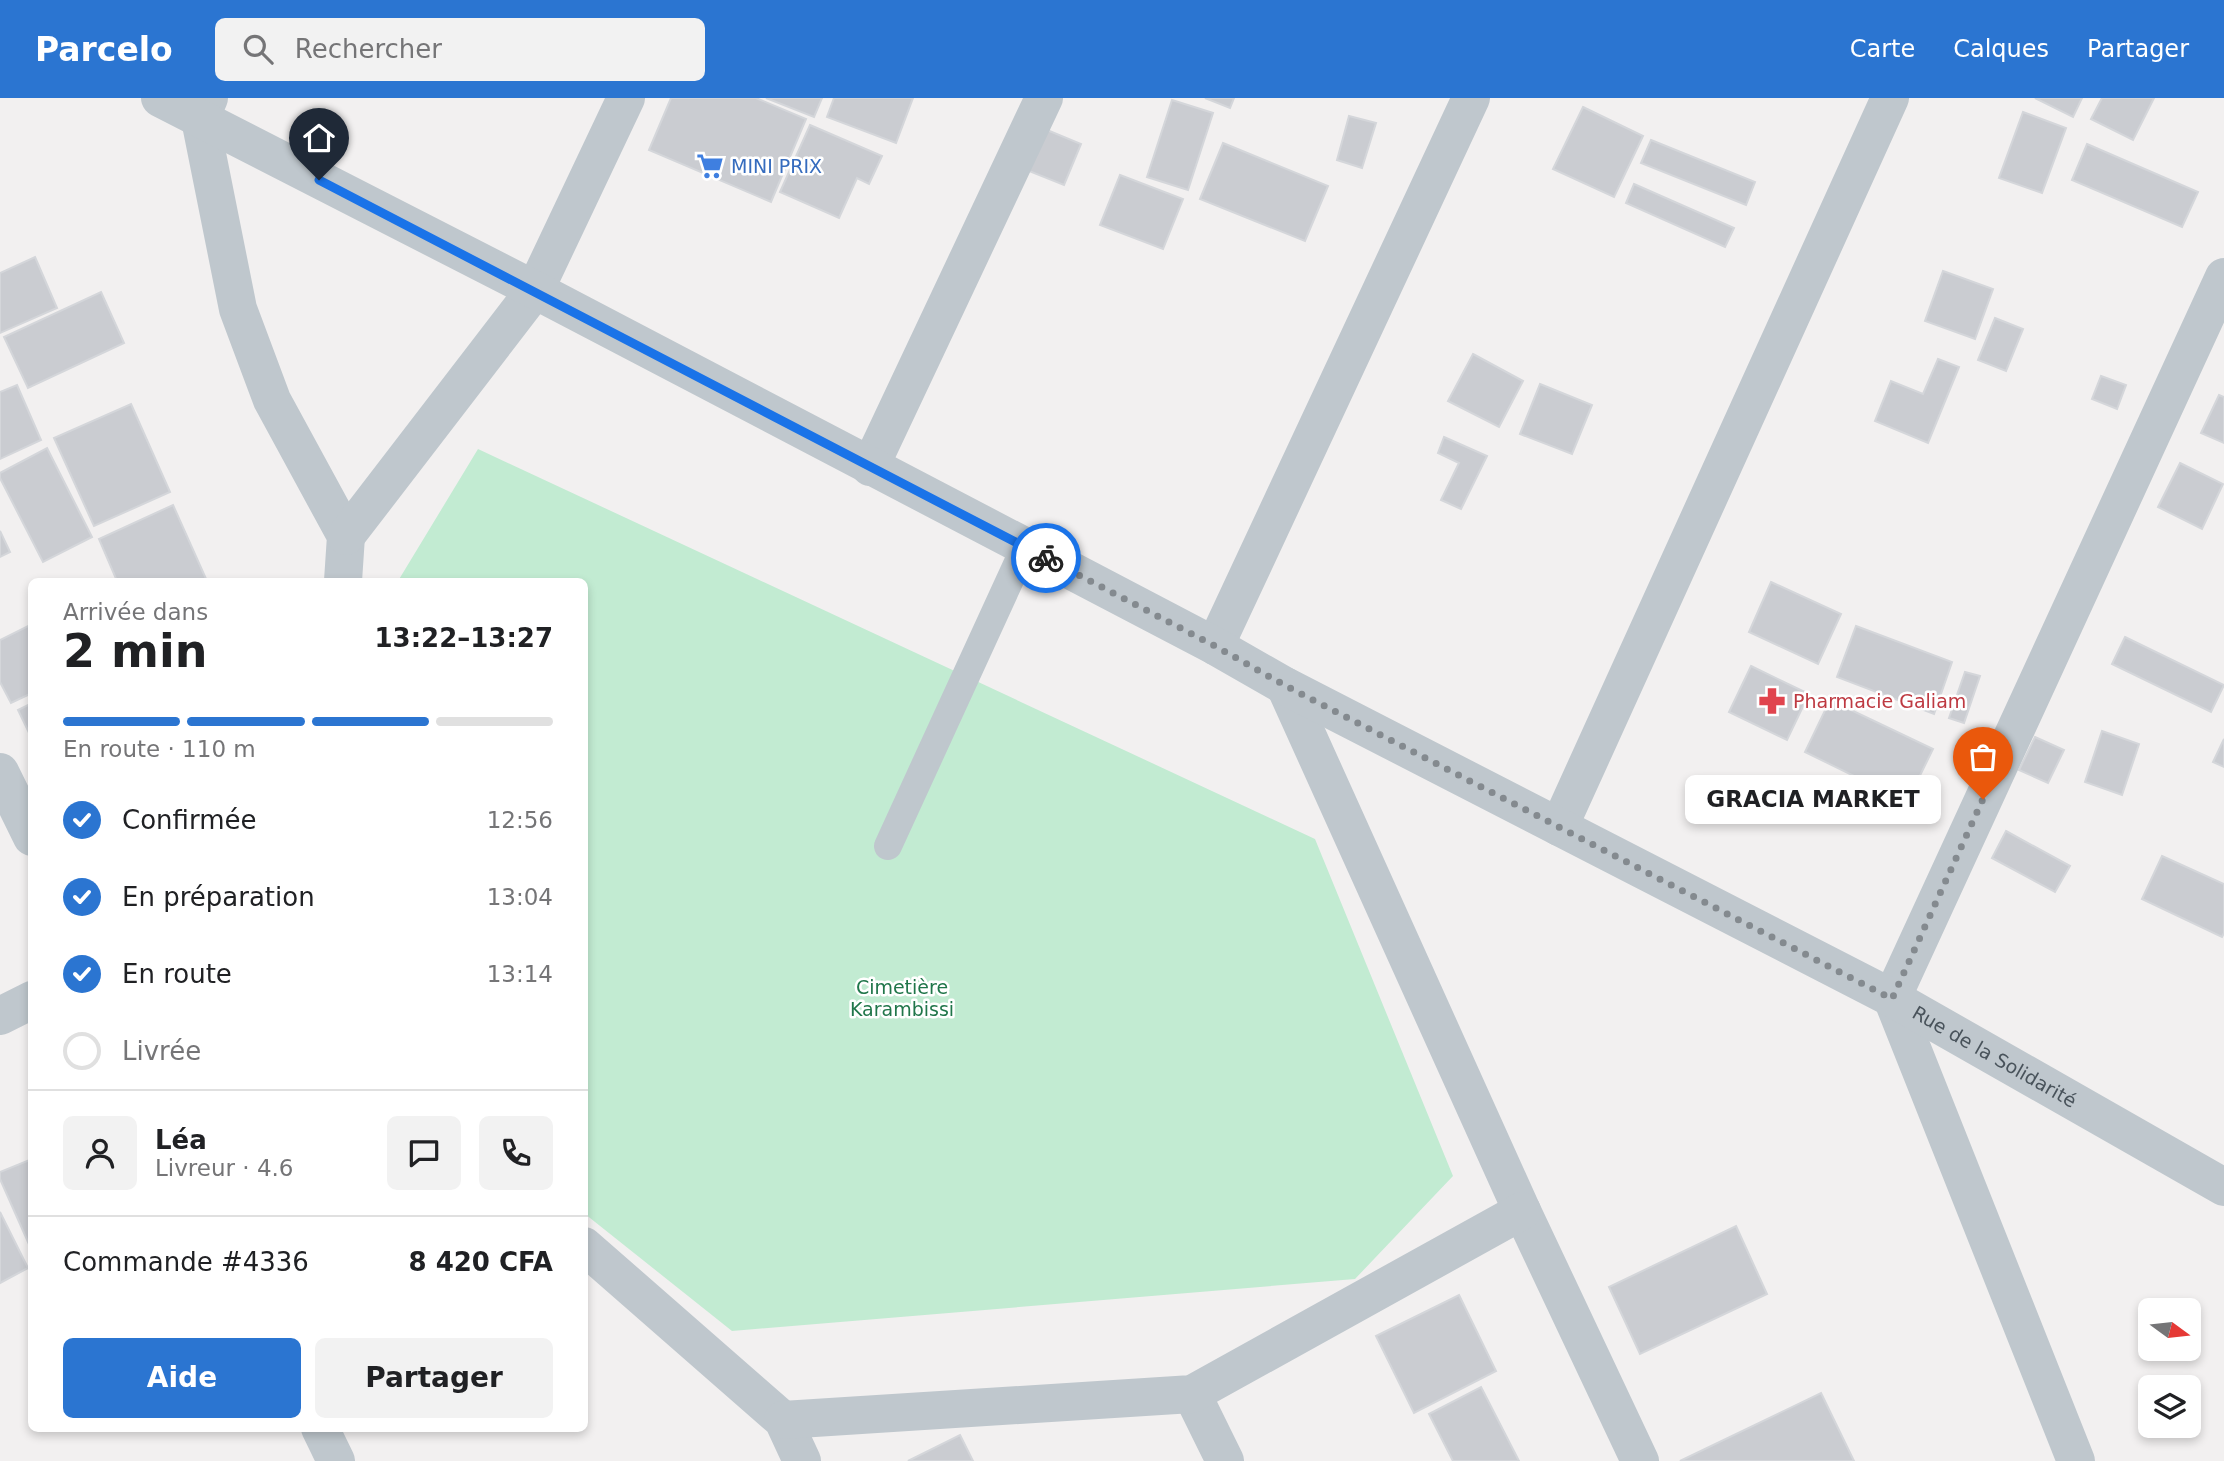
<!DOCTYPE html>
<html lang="fr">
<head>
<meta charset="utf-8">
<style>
  :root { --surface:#fff; --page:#f2f2f2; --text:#202124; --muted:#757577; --line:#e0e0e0; --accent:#2b75d1 }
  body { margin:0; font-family:"DejaVu Sans",sans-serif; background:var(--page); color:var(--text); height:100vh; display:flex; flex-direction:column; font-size:26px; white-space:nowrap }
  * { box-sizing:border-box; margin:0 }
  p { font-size:23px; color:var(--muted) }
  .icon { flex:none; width:38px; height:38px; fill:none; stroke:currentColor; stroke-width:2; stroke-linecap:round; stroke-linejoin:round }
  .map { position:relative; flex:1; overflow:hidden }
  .panel { position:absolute; left:28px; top:480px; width:560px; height:854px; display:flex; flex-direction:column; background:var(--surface); border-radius:10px; box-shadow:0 4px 10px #0003 }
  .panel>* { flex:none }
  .needle { width:46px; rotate:105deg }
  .tools { position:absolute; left:2138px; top:1200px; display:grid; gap:14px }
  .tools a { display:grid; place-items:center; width:63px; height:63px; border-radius:10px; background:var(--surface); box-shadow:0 4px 10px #0003; font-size:35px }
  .pin { position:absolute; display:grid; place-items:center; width:60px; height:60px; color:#fff; margin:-72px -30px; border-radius:50% 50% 50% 0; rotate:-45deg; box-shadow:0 0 7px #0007 }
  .pin .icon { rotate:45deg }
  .courier { position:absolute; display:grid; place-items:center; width:70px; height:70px; margin:-35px; border:5px solid #1a73e8; border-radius:50%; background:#fff; color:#222; box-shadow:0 2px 9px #0007 }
  .bubble { position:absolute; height:49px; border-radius:10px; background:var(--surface); box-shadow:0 4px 10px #0003; font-size:23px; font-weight:600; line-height:49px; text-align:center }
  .summary em { font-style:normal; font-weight:600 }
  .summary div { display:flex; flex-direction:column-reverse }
  .summary { display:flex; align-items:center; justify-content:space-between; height:119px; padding:0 35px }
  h1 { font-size:46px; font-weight:600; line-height:52px }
  .bar { display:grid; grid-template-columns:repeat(4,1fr); gap:10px 7px; align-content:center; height:84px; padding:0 35px }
  .bar i { height:9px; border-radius:5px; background:var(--line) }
  .bar .on { background:var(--accent) }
  .bar p { grid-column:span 4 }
  .line { display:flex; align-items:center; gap:18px; padding:0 35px; border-top:2px solid var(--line) }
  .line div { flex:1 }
  .round { display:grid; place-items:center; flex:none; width:74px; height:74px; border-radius:10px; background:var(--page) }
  ol { padding:0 35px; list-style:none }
  li { display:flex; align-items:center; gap:21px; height:77px }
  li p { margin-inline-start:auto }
  li .icon { padding:7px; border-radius:50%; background:var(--accent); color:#fff; stroke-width:4 }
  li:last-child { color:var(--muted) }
  li i { width:38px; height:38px; border:4px solid var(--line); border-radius:50% }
  .primary-button { display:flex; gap:14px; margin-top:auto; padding:14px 35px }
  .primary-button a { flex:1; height:80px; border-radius:10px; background:var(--accent); color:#fff; font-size:28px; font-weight:600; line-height:80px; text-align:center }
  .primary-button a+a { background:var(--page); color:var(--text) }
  header { display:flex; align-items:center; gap:42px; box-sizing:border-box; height:98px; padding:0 35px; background:var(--accent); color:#fff }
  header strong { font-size:33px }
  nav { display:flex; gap:38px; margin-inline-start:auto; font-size:24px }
  .search { width:490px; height:63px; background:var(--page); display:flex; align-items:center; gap:18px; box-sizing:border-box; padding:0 24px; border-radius:10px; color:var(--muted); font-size:26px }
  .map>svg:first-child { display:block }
  .green { fill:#c2ebd2 }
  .building { fill:#caccd1; stroke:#d4d6da; stroke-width:2 }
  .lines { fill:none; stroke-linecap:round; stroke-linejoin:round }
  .service { stroke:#bfc7cd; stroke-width:28 }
  .minor { stroke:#bfc7cd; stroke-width:38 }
  .tertiary { stroke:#bfc7cd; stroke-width:38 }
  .done { stroke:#848a8f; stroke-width:7; stroke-dasharray:0 12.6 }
  .route { stroke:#1a73e8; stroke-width:9 }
  .labels { text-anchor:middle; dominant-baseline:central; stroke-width:5; stroke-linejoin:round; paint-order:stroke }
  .shop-label { font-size:19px; fill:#366cbe; stroke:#fff; text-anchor:start }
  .health-label { font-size:19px; fill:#be3a42; stroke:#fff; text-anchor:start }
  .park-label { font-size:19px; fill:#20764a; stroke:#fff }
  .street-label { font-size:19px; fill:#49535b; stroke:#fff }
</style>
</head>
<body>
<header>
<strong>Parcelo</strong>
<div class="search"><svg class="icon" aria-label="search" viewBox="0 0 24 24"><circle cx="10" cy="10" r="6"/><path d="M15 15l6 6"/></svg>Rechercher</div>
<nav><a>Carte</a><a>Calques</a><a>Partager</a></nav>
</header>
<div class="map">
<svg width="2224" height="1363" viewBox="0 0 2224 1363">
  <rect width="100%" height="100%" fill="#f2f0f0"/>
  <path class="green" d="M 478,351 L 1315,741 L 1453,1078 L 1355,1181 L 732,1233 L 585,1116 L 584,483 L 398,483 Z"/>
  <g class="building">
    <path d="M 671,0 L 756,0 L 806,21 L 771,104 L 649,52 Z"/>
    <path d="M 766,0 L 822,0 L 814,19 Z"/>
    <path d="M 834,0 L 913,0 L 896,45 L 827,19 Z"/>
    <path d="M 1205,0 L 1234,0 L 1230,10 Z"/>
    <path d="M 2035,0 L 2082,0 L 2073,19 Z"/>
    <path d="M 2102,0 L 2154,0 L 2133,42 L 2091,21 Z"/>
    <path d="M 1172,2 L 1213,15 L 1188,92 L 1147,79 Z"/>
    <path d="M 1583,9 L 1643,38 L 1614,99 L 1553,71 Z"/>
    <path d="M 2023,14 L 2066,30 L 2042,95 L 1999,80 Z"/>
    <path d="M 1349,18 L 1376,25 L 1362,70 L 1337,62 Z"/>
    <path d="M 810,27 L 882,58 L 869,86 L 857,80 L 839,120 L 780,94 Z"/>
    <path d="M 1035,27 L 1081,46 L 1064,87 L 1019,69 Z"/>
    <path d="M 1651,42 L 1755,84 L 1746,107 L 1641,65 Z"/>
    <path d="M 1223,45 L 1328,88 L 1305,143 L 1200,101 Z"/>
    <path d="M 2087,46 L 2198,94 L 2182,129 L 2072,82 Z"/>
    <path d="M 1120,77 L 1183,101 L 1163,151 L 1100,127 Z"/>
    <path d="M 1634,86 L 1734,130 L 1725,149 L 1626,105 Z"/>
    <path d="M 35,159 L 57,210 L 0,235 L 0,175 Z"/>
    <path d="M 1943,173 L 1993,191 L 1975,241 L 1925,223 Z"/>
    <path d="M 101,194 L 124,245 L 28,290 L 4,239 Z"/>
    <path d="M 1995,220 L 2023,231 L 2006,273 L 1978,262 Z"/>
    <path d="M 1473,256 L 1523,283 L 1499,329 L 1448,303 Z"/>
    <path d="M 1938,261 L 1959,269 L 1928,345 L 1875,323 L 1891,283 L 1923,296 Z"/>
    <path d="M 2101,278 L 2126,287 L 2117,311 L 2092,301 Z"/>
    <path d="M 1540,286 L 1592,307 L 1572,356 L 1520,336 Z"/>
    <path d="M 17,287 L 41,342 L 0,361 L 0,294 Z"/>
    <path d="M 2219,297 L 2224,299 L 2224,345 L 2201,335 Z"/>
    <path d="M 131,306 L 170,394 L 94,428 L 54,340 Z"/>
    <path d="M 1444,339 L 1487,358 L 1461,411 L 1441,402 L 1459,365 L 1438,355 Z"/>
    <path d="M 47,350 L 92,439 L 43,464 L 0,380 L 0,375 Z"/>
    <path d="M 2180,365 L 2223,386 L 2202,431 L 2158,409 Z"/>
    <path d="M 173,407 L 207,483 L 117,483 L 99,441 Z"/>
    <path d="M 0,433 L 10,454 L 0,459 Z"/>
    <path d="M 1771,484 L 1841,516 L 1818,566 L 1749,534 Z"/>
    <path d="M 32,526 L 32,595 L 11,605 L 0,584 L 0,542 Z"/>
    <path d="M 1856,528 L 1952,564 L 1934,616 L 1837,579 Z"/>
    <path d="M 2125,539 L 2224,587 L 2211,614 L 2112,566 Z"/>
    <path d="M 1751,568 L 1809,596 L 1787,642 L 1729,614 Z"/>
    <path d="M 1965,574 L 1980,578 L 1964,625 L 1949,620 Z"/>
    <path d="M 1830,602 L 1933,651 L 1907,704 L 1805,654 Z"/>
    <path d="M 32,605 L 32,641 L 18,612 Z"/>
    <path d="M 2102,633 L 2139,646 L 2122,697 L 2085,684 Z"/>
    <path d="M 2035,639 L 2064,652 L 2048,685 L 2019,672 Z"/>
    <path d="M 2224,641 L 2224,669 L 2213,664 Z"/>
    <path d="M 2006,733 L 2070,768 L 2055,794 L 1992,760 Z"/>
    <path d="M 2162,758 L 2224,786 L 2224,835 L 2222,839 L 2142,801 Z"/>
    <path d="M 32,1061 L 32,1153 L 0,1081 L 0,1074 Z"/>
    <path d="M 0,1114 L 28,1170 L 0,1185 Z"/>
    <path d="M 1736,1128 L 1767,1196 L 1640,1256 L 1609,1189 Z"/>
    <path d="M 1459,1197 L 1496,1273 L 1414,1315 L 1376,1238 Z"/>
    <path d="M 1481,1289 L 1519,1363 L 1453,1363 L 1429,1316 Z"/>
    <path d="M 1821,1295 L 1854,1363 L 1680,1363 Z"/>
    <path d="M 960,1337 L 973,1363 L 908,1363 Z"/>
  </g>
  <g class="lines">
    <path class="service" d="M 888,748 L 1025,449"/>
    <g class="minor">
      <path d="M 209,0 L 200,21 L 238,211 L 272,302 L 346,438 L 343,483"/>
      <path d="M 870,369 L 1044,0"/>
      <path d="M 346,438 L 535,192 L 626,0"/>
      <path d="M 1215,548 L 1471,0"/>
      <path d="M 1285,588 L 1522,1113 L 1640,1363"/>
      <path d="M 0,674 L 32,739"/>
      <path d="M 1559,729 L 1890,0"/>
      <path d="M 0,918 L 32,902"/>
      <path d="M 584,1148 L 783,1322 L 802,1363"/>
      <path d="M 1192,1296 L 1225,1363"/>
      <path d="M 783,1322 L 1192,1296 L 1522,1113"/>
      <path d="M 320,1330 L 336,1363"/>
      <path d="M 2076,1363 L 1892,900 L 2224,179"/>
    </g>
    <path class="tertiary" id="s1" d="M 160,0 L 535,192 L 1215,548 L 1285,588 L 1892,900 L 2224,1089"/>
  </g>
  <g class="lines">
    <path class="done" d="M 1046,460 L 1215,548 L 1286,588 L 1892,901 L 1983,701"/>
    <path class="route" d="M 319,82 L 1046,460"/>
  </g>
  <defs>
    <symbol id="supermarket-bare" viewBox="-9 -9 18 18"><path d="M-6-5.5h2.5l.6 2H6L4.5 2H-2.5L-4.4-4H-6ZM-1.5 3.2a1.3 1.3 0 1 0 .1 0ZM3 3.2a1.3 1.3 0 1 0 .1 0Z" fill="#3f7fe0" stroke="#fff" stroke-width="2.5" paint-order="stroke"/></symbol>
    <symbol id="pharmacy-bare" viewBox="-9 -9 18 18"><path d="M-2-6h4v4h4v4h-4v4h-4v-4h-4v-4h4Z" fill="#e0444e" stroke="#fff" stroke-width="2.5" paint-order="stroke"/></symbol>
  </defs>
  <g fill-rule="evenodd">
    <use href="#supermarket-bare" x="691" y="49" width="38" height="38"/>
    <use href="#pharmacy-bare" x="1753" y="584" width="38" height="38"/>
  </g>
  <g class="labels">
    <g class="shop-label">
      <text x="731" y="68">MINI PRIX</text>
    </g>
    <g class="health-label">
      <text x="1793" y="603">Pharmacie Galiam</text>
    </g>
    <g class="park-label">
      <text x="902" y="889">Cimetière<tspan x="902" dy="22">Karambissi</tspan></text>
    </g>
    <g class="street-label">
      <text stroke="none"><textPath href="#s1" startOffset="2070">Rue de la Solidarité</textPath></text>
    </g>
  </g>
</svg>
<div class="tools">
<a><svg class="needle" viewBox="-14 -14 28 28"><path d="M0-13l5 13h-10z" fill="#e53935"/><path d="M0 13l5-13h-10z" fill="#757577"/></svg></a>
<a><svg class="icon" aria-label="layers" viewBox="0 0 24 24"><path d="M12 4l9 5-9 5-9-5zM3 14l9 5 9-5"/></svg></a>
</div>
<div class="pin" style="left:1983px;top:701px;background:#ea580c"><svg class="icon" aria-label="bag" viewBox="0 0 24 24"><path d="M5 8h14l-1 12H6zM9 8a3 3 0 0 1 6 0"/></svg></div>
<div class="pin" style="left:319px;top:82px;background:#1f2937"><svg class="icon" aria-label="home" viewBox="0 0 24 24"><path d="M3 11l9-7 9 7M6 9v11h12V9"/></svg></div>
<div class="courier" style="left:1046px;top:460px"><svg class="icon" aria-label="bike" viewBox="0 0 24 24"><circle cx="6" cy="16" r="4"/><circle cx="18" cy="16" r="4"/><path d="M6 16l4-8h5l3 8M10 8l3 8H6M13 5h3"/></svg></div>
<div class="bubble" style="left:1685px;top:677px;width:256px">GRACIA MARKET</div>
<section class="panel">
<div class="summary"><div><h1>2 min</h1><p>Arrivée dans</p></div><em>13:22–13:27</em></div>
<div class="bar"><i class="on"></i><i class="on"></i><i class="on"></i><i></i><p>En route · 110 m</p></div>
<ol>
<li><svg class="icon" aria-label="check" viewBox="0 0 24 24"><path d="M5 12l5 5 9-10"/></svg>Confirmée<p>12:56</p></li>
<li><svg class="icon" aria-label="check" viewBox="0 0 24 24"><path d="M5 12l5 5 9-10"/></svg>En préparation<p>13:04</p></li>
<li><svg class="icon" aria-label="check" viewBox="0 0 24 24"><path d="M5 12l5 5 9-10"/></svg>En route<p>13:14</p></li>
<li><i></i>Livrée</li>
</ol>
<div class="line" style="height:126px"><a class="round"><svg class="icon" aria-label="person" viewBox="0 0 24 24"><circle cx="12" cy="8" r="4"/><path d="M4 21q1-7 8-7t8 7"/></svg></a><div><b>Léa</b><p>Livreur · 4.6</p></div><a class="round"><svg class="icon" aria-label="chat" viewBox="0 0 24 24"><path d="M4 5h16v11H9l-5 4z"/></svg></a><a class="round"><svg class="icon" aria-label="phone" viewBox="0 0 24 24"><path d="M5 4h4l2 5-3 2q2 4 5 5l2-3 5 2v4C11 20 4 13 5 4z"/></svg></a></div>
<div class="line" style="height:91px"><div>Commande #4336</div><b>8 420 CFA</b></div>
<div class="primary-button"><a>Aide</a><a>Partager</a></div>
</section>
</div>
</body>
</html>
